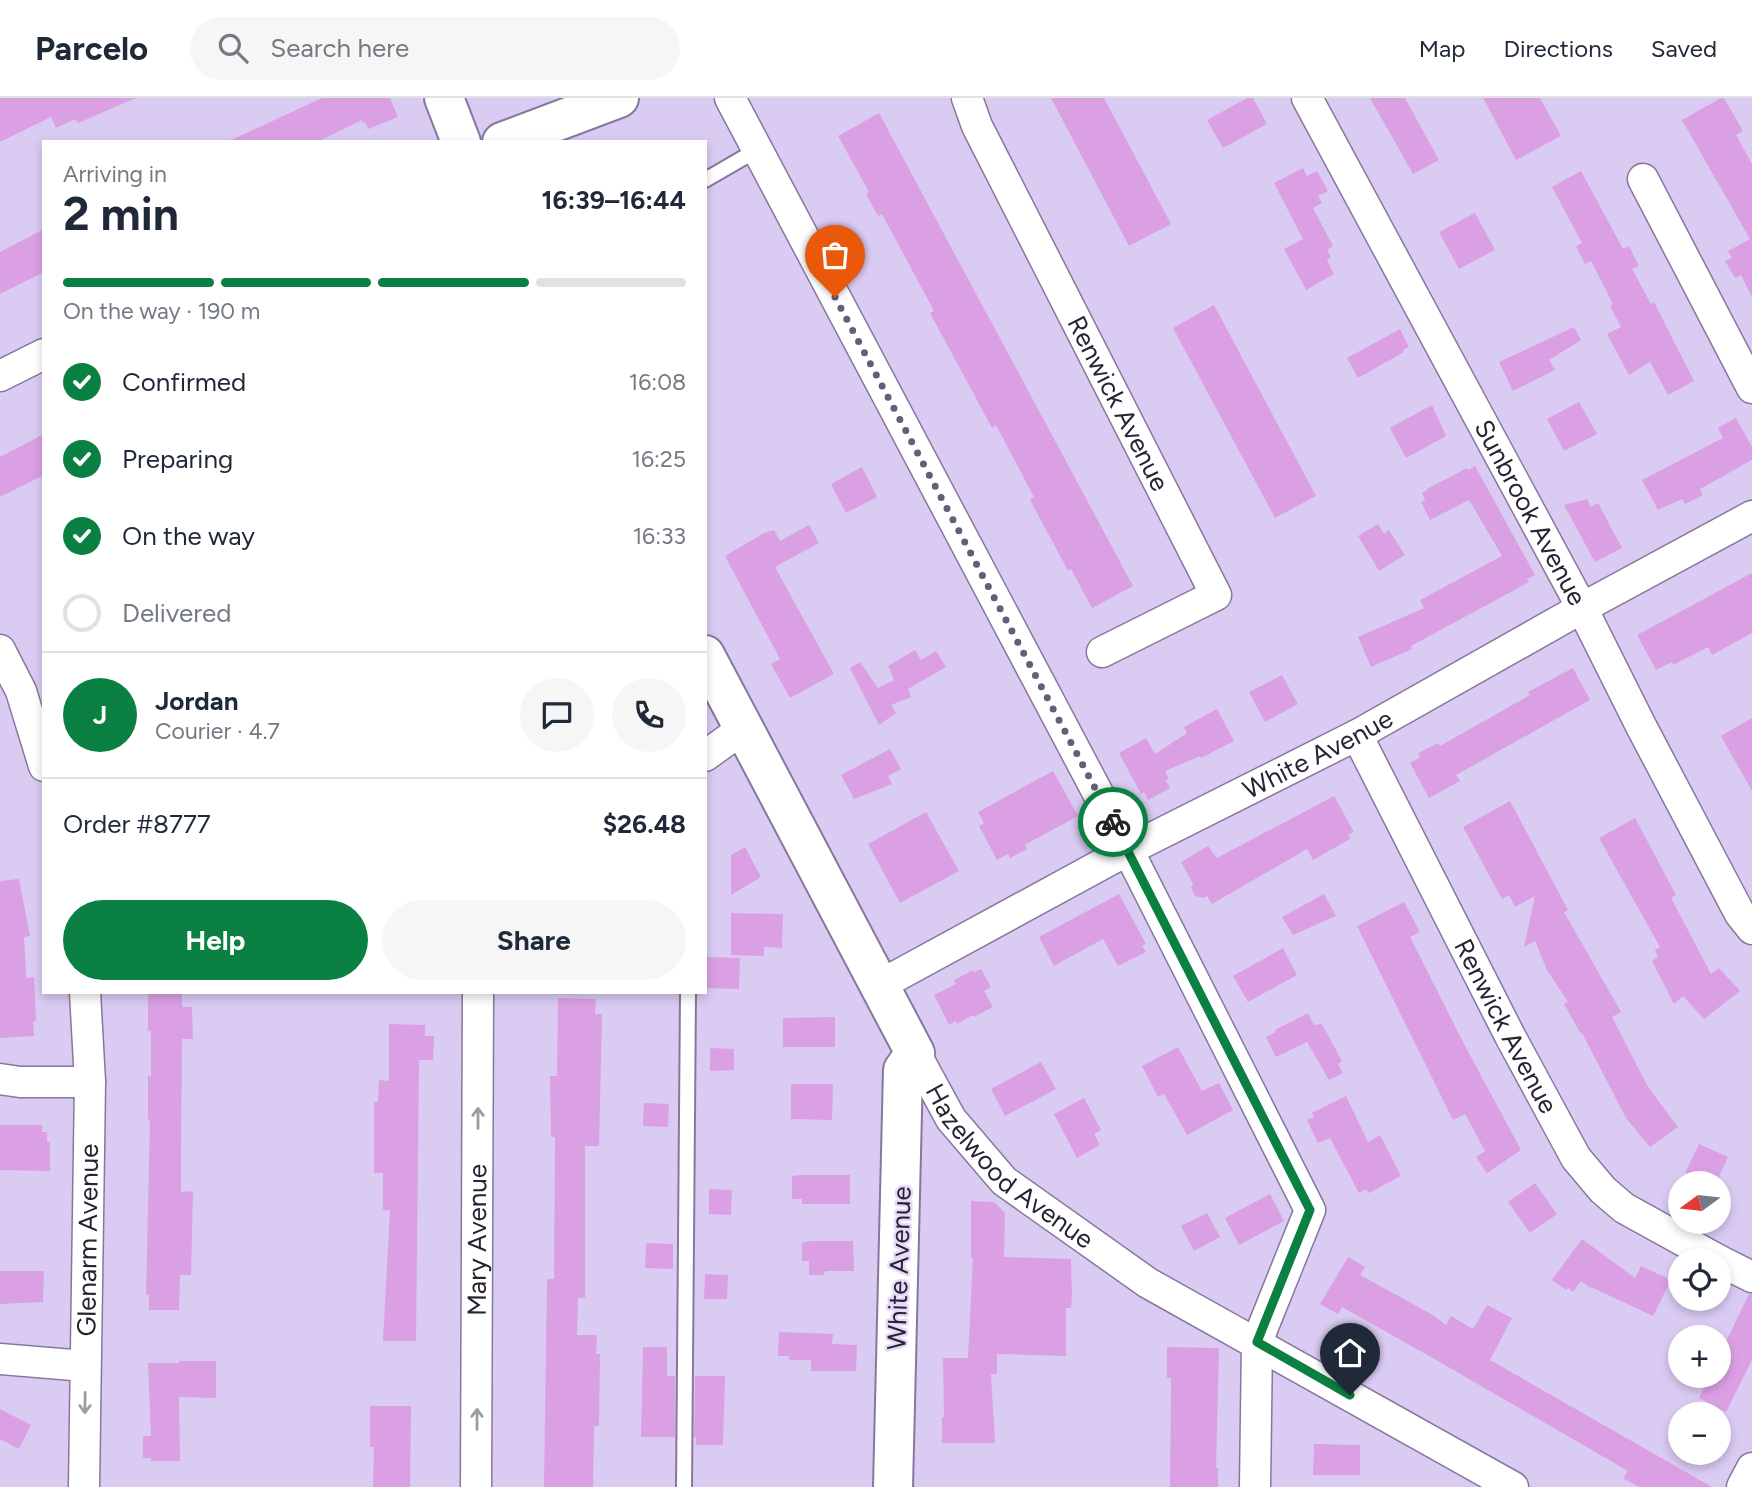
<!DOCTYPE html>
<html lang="en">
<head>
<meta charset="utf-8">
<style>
  :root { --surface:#fff; --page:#f6f6f7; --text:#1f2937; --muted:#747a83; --line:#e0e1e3; --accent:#0b8043 }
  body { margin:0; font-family:Figtree,sans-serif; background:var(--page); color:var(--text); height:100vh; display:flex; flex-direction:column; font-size:26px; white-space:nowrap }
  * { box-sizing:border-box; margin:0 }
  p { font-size:23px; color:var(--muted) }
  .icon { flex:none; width:38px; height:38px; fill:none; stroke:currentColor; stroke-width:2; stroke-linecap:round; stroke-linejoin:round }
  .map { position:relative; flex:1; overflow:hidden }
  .panel { position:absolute; left:42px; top:42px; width:665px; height:854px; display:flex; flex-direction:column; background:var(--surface); border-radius:0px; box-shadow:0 4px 10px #0003 }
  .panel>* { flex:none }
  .needle { width:46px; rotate:255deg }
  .tools { position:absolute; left:1668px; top:1073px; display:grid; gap:14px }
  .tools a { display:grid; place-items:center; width:63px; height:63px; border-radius:50%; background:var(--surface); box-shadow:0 4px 10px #0003; font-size:35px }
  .pin { position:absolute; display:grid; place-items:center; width:60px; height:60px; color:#fff; margin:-72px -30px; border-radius:50% 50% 50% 0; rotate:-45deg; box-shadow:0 0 7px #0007 }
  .pin .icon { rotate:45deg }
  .courier { position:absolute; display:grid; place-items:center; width:70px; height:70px; margin:-35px; border:5px solid #0b8043; border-radius:50%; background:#fff; color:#222; box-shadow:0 2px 9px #0007 }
  .summary em { font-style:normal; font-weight:700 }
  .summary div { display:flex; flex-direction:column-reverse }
  .summary { display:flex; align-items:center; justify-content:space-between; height:119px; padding:0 21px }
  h1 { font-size:46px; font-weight:700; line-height:52px }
  .bar { display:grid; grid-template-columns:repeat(4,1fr); gap:10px 7px; align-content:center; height:84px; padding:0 21px }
  .bar i { height:9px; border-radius:5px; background:var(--line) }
  .bar .current { background:var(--accent) }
  .bar p { grid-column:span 4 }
  .line { display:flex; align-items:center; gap:18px; padding:0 21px; border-top:2px solid var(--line) }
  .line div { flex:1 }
  .round { display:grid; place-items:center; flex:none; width:74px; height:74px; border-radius:37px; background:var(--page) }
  ol { padding:0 21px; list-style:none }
  li { display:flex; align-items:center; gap:21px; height:77px }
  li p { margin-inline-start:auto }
  li .icon { padding:7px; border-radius:50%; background:var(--accent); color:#fff; stroke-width:4 }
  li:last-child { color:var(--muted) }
  li i { width:38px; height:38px; border:4px solid var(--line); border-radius:50% }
  .primary-button { display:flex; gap:14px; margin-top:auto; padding:14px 21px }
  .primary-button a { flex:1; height:80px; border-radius:42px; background:var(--accent); color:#fff; font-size:28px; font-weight:700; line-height:80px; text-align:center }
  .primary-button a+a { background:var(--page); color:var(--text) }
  header { display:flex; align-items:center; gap:42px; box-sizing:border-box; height:98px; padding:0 35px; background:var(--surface); border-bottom:2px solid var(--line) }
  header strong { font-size:33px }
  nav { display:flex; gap:38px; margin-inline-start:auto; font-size:24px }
  .search { width:490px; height:63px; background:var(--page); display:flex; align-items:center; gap:18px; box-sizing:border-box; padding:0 24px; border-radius:38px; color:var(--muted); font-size:26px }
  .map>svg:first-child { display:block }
  .building { fill:#dba0e4 }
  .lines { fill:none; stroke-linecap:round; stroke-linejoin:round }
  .lane-casing { stroke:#86789d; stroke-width:18 }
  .street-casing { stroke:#86789d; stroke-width:33 }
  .secondary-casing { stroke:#86789d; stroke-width:42 }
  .lane { stroke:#fff; stroke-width:14 }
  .street { stroke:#fff; stroke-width:30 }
  .secondary { stroke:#fff; stroke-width:38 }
  .oneway { stroke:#9e9ca3 }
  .done { stroke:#665e76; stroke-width:7; stroke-dasharray:0 12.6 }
  .route { stroke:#0b8043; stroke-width:9 }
  .labels { text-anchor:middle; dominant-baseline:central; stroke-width:5; stroke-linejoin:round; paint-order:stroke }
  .street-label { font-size:26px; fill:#282332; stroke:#e5dafa }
</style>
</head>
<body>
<header>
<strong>Parcelo</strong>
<div class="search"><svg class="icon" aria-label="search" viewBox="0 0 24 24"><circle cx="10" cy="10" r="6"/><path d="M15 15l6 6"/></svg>Search here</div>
<nav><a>Map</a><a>Directions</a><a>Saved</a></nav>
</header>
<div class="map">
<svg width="1752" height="1389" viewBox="0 0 1752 1389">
  <rect width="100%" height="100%" fill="#dacbf3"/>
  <g class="building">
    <path d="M 0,0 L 136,0 L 78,25 L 75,21 L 56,30 L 51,19 L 0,44 Z"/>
    <path d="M 322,0 L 390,0 L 398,19 L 368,31 L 365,24 L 363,25 L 362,22 L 317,44 L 227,44 Z"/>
    <path d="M 1051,0 L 1104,0 L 1171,126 L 1129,148 Z"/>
    <path d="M 1247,0 L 1253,0 L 1267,26 L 1223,50 L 1207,22 Z"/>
    <path d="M 1370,0 L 1405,0 L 1439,62 L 1413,76 Z"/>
    <path d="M 1483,0 L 1540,0 L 1561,38 L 1516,62 Z"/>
    <path d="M 1721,0 L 1724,0 L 1743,33 L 1736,37 L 1752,66 L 1752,199 L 1741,177 L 1735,180 L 1725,163 L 1732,160 L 1728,153 L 1750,141 L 1682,22 Z"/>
    <path d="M 879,15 L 1133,488 L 1092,510 L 1071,471 L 1068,473 L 1057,452 L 1030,402 L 1034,399 L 996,327 L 992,330 L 930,215 L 934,213 L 882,116 L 878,118 L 866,96 L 869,94 L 838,38 Z"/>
    <path d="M 1303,70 L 1307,78 L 1317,73 L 1328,93 L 1318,98 L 1322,105 L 1313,110 L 1333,148 L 1327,152 L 1331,159 L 1327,162 L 1334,176 L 1306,192 L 1284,151 L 1303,141 L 1274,85 Z"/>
    <path d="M 1581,73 L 1623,151 L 1629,148 L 1639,168 L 1632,171 L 1651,206 L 1654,204 L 1694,283 L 1668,297 L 1650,264 L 1629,277 L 1607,236 L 1621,229 L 1610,208 L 1613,206 L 1591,163 L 1585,166 L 1576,148 L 1582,145 L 1552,89 Z"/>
    <path d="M 1475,115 L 1495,152 L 1459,171 L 1439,134 Z"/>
    <path d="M 44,131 L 44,174 L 0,196 L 0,154 Z"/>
    <path d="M 1214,207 L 1316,398 L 1275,420 L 1173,230 Z"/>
    <path d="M 1574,229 L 1581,242 L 1549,262 L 1555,272 L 1513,293 L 1499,264 Z"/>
    <path d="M 1400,231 L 1409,249 L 1403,252 L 1404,254 L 1358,280 L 1347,260 Z"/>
    <path d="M 1579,304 L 1597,336 L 1564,353 L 1547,321 Z"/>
    <path d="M 1432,307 L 1446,338 L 1406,360 L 1390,330 Z"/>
    <path d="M 1736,320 L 1752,349 L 1752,362 L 1700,391 L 1703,397 L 1685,406 L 1682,401 L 1658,412 L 1642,382 L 1723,340 L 1718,330 Z"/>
    <path d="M 44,336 L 44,377 L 0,399 L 0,359 Z"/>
    <path d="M 1475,368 L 1535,477 L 1527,481 L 1529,484 L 1411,548 L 1412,551 L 1371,569 L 1358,539 L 1424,510 L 1420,502 L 1502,458 L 1469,402 L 1430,422 L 1421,404 L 1425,402 L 1422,395 L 1427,392 L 1427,391 L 1467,370 L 1468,372 Z"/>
    <path d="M 862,369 L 877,399 L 846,415 L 831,386 Z"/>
    <path d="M 1587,401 L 1591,409 L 1598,405 L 1622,450 L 1595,464 L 1564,407 Z"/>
    <path d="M 1378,426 L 1384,436 L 1389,432 L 1405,457 L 1379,473 L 1358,438 Z"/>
    <path d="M 809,427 L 819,445 L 775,469 L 834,576 L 790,600 L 771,566 L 780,561 L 725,458 L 764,435 L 774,432 L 780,443 Z"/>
    <path d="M 1752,475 L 1752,535 L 1712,557 L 1708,549 L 1673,567 L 1672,564 L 1656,572 L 1637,537 Z"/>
    <path d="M 915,552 L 921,562 L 936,553 L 946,569 L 908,591 L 911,599 L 891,607 L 896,615 L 879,627 L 850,570 L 860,564 L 878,590 L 894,582 L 888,568 Z"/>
    <path d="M 1573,570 L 1590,602 L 1456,677 L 1460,683 L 1429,700 L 1410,665 L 1420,659 L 1418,655 L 1438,645 L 1440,648 L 1530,597 L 1528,594 Z"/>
    <path d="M 1282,577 L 1298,606 L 1265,624 L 1249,594 Z"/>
    <path d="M 1217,611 L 1234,643 L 1201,660 L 1200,658 L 1165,673 L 1169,681 L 1166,682 L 1170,690 L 1148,702 L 1144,694 L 1141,696 L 1119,655 L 1146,640 L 1155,656 L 1187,635 L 1184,629 Z"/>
    <path d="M 1752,620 L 1752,693 L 1721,638 Z"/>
    <path d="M 890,651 L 901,671 L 888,678 L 892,686 L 854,701 L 841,677 Z"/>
    <path d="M 1053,673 L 1078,718 L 1028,745 L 1025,747 L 1027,751 L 1010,760 L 1008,756 L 997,762 L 979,728 L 984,725 L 978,714 Z"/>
    <path d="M 1334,698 L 1354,734 L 1348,737 L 1350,741 L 1313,762 L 1307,751 L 1212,806 L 1207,798 L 1204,800 L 1195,798 L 1191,790 L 1193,786 L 1181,764 L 1208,748 L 1217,760 Z"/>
    <path d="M 1510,703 L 1568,812 L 1564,814 L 1621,914 L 1612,919 L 1648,989 L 1678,1029 L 1650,1049 L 1626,1020 L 1582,935 L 1581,936 L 1564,906 L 1568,904 L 1547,872 L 1535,843 L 1524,849 L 1535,798 L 1515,809 L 1509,797 L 1502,801 L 1463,729 Z"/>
    <path d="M 926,714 L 959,773 L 900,805 L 868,746 Z"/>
    <path d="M 1635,720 L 1676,797 L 1671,800 L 1711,876 L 1719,870 L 1740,893 L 1704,921 L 1683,898 L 1674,906 L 1652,863 L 1658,859 L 1655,852 L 1660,849 L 1599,740 Z"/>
    <path d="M 745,749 L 761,779 L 731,797 L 731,757 Z"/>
    <path d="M 19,781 L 30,838 L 24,839 L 26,876 L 27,880 L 34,879 L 36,923 L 33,923 L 34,938 L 0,940 L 0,783 Z"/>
    <path d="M 1119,796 L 1146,846 L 1142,848 L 1146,854 L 1118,868 L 1103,841 L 1054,868 L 1039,839 Z"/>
    <path d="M 1324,796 L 1336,818 L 1293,837 L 1282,819 Z"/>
    <path d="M 1404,804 L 1420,834 L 1410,839 L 1464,946 L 1521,1052 L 1487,1075 L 1476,1059 L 1485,1053 L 1465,1016 L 1453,1022 L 1357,828 Z"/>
    <path d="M 731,815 L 783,816 L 782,850 L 764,849 L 764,858 L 731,857 Z"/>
    <path d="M 1283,850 L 1297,877 L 1248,904 L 1233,878 Z"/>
    <path d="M 706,859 L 740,860 L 739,891 L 705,890 Z"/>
    <path d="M 981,871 L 991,889 L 984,893 L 993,909 L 974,919 L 973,917 L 957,926 L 956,923 L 949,927 L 934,897 L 956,886 L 954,882 L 973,872 L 974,874 Z"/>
    <path d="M 148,894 L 182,894 L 182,909 L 192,909 L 193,941 L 182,941 L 181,1058 L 181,1094 L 193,1093 L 191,1177 L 180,1177 L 179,1212 L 149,1212 L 149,1197 L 146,1197 L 150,1021 L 148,1022 L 148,978 L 151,979 L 151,933 L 148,933 Z"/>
    <path d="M 558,900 L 596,901 L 595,916 L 602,916 L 599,1048 L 585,1048 L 585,1200 L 578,1200 L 577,1237 L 597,1237 L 596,1256 L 600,1256 L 599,1328 L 594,1328 L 593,1389 L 544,1389 L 547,1181 L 554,1181 L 555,1039 L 551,1039 L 550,978 L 557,978 Z"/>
    <path d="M 1308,915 L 1314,927 L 1322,926 L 1342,963 L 1338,966 L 1343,975 L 1329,982 L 1307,944 L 1276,959 L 1266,939 L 1276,934 L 1275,932 Z"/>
    <path d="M 835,919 L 835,949 L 783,949 L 783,920 Z"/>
    <path d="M 389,926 L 425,927 L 425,938 L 434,938 L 433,962 L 419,962 L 416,1243 L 383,1243 L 390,1112 L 383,1112 L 383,1075 L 374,1075 L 374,1004 L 378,1004 L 379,982 L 389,983 Z"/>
    <path d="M 1178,949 L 1202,993 L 1219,985 L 1233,1012 L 1187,1037 L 1164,996 L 1158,999 L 1142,968 Z"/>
    <path d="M 710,950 L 734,951 L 734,972 L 710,973 Z"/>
    <path d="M 1041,964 L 1056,991 L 1005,1018 L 991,991 Z"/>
    <path d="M 791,986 L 833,986 L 832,1022 L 791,1021 Z"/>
    <path d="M 1346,998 L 1368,1044 L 1380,1037 L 1401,1078 L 1369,1095 L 1366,1091 L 1359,1095 L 1330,1040 L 1318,1045 L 1307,1022 L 1314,1019 L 1312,1015 Z"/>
    <path d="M 1084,1000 L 1101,1032 L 1094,1036 L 1100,1047 L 1077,1060 L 1054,1016 Z"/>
    <path d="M 644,1005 L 669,1006 L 668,1029 L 643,1028 Z"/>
    <path d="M 0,1027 L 42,1027 L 42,1034 L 47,1034 L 47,1044 L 50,1044 L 50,1073 L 0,1072 Z"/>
    <path d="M 1699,1046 L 1728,1059 L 1716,1085 L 1688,1085 L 1692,1078 L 1685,1075 Z"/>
    <path d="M 802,1077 L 850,1077 L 850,1106 L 802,1106 L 802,1101 L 792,1101 L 792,1078 Z"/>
    <path d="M 1535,1085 L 1557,1116 L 1530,1135 L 1508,1104 Z"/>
    <path d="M 709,1091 L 732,1092 L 731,1117 L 709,1116 Z"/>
    <path d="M 1270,1096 L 1284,1123 L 1239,1147 L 1225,1120 Z"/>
    <path d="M 971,1103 L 994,1104 L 1005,1115 L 1004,1159 L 1071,1161 L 1072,1197 L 1071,1210 L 1066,1210 L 1066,1258 L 997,1256 L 997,1276 L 991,1276 L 995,1345 L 942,1345 L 942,1319 L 944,1319 L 943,1260 L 968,1260 L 973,1160 L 971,1159 Z"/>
    <path d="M 1207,1115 L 1220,1139 L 1194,1153 L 1181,1128 Z"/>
    <path d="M 1582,1141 L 1635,1180 L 1641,1168 L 1671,1182 L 1653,1218 L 1591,1189 L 1590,1190 L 1581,1183 L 1573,1194 L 1568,1190 L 1566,1192 L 1552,1182 Z"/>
    <path d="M 810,1143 L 853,1143 L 854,1173 L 826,1173 L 823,1177 L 809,1177 L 809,1163 L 802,1163 L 802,1145 Z"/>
    <path d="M 646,1145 L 673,1146 L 673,1171 L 645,1170 Z"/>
    <path d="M 1348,1159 L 1365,1169 L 1360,1177 L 1433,1217 L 1446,1227 L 1451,1218 L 1473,1231 L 1487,1207 L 1512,1220 L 1490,1262 L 1712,1389 L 1639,1389 L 1623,1380 L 1628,1373 L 1438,1263 L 1342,1209 L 1338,1216 L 1320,1206 Z"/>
    <path d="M 0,1173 L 44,1173 L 43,1204 L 0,1206 Z"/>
    <path d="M 705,1176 L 728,1177 L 727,1201 L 704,1201 Z"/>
    <path d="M 1749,1196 L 1752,1196 L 1752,1262 L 1726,1314 L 1699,1300 L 1710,1278 L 1718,1278 L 1718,1260 Z"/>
    <path d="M 779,1234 L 833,1236 L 832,1246 L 857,1247 L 856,1273 L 811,1273 L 811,1262 L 789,1262 L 789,1258 L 778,1258 Z"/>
    <path d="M 643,1249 L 667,1249 L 667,1278 L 675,1278 L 675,1339 L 641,1339 Z"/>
    <path d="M 1167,1249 L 1219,1250 L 1216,1370 L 1218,1370 L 1218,1389 L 1170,1389 L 1171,1280 L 1167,1280 Z"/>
    <path d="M 179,1263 L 216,1263 L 216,1300 L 179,1299 L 180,1363 L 151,1363 L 151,1360 L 143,1360 L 143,1338 L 151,1338 L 148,1265 L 179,1265 Z"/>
    <path d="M 695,1278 L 725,1278 L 723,1347 L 696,1347 L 696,1339 L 694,1339 Z"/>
    <path d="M 370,1308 L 411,1308 L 410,1389 L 373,1389 L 374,1349 L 370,1349 Z"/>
    <path d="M 0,1311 L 31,1327 L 19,1351 L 0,1341 Z"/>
    <path d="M 1314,1346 L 1360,1347 L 1360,1377 L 1313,1377 Z"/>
  </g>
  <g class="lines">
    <defs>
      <g id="lane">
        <path d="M 705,82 L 743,60 L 758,54"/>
        <path d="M 684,1389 L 688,894"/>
      </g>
      <g id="street">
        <path d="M 730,0 L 1128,752 L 1310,1112 L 1257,1244 L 1255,1389"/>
        <path id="s1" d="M 967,0 L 977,28 L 1216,497 L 1102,554"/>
        <path id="s2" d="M 1307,0 L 1582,510 L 1641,628 L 1740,816 L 1752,831"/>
        <path d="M 1643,81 L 1752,290"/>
        <path d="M 0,278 L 44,256"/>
        <path d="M 0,552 L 21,593 L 44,668"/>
        <path id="s3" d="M 1357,637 L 1510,938 L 1576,1060 L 1603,1092 L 1624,1110 L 1718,1162"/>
        <path d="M 705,658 L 744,630"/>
        <path id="s4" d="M 880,887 L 1128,752 L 1357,637 L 1582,510 L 1752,418"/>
        <path id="s5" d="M 915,955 L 951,1021 L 1004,1083 L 1148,1185 L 1513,1389"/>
        <path d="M 0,981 L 20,984 L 90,984"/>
        <path d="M 1718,1162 L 1752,1179"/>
        <path d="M 0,1261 L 85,1268"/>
        <path id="s6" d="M 84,1389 L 90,984 L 85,894"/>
        <path id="s7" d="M 476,1389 L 478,894"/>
        <path d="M 1742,1389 L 1752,1370"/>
      </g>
      <g id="secondary">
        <path d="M 444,0 L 461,44"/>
        <path d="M 502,44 L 619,0"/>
        <path d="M 705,557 L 915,955 L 903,972 L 893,1389"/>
      </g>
    </defs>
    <use href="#lane" class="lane-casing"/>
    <use href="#street" class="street-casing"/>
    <use href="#secondary" class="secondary-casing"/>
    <use href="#lane" class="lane"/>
    <use href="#street" class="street"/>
    <use href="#secondary" class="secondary"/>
  </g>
  <defs><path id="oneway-shaft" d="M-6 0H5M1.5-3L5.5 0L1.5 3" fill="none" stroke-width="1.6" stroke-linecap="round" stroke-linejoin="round" transform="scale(1.75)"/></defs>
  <g class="oneway">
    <use href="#oneway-shaft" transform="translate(478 1020) rotate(-90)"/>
    <use href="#oneway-shaft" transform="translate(85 1305) rotate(91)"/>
    <use href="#oneway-shaft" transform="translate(477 1321) rotate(-90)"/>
  </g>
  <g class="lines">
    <path class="done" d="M 835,199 L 1113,724"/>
    <path class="route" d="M 1113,724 L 1310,1112 L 1257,1244 L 1350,1297"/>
  </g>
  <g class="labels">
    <g class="street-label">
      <text stroke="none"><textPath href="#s1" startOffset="341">Renwick Avenue</textPath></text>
      <text stroke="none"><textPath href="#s2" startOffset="471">Sunbrook Avenue</textPath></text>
      <text stroke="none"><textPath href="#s4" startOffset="495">White Avenue</textPath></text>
      <text stroke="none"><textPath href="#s3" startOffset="327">Renwick Avenue</textPath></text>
      <text stroke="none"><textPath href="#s5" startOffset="150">Hazelwood Avenue</textPath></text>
      <text stroke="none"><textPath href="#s6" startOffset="247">Glenarm Avenue</textPath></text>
      <text stroke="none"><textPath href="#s7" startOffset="247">Mary Avenue</textPath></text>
      <text transform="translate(899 1170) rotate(-88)">White Avenue</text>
    </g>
  </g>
</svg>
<div class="tools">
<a><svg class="needle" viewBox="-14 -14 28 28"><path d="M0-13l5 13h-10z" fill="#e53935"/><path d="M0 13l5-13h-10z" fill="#747a83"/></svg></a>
<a><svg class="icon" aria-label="locate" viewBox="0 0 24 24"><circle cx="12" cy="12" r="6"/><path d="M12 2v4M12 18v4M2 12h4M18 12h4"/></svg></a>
<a>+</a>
<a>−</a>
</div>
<div class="pin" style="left:835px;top:199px;background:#ea580c"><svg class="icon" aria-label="bag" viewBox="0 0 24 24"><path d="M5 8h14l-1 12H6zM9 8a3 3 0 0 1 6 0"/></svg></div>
<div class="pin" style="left:1350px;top:1297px;background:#1f2937"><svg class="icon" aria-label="home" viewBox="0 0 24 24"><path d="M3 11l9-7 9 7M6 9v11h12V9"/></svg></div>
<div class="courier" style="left:1113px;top:724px"><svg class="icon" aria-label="bike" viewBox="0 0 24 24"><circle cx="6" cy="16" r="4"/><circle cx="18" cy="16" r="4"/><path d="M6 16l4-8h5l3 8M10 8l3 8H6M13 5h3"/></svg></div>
<section class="panel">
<div class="summary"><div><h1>2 min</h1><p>Arriving in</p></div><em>16:39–16:44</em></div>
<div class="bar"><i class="current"></i><i class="current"></i><i class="current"></i><i></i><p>On the way · 190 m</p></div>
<ol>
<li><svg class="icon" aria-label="check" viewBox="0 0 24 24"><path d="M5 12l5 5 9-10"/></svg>Confirmed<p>16:08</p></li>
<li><svg class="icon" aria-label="check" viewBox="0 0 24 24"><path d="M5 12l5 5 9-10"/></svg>Preparing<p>16:25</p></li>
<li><svg class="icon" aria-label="check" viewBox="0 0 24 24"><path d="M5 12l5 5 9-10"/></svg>On the way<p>16:33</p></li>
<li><i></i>Delivered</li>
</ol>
<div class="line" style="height:126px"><b class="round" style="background:var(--accent);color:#fff">J</b><div><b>Jordan</b><p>Courier · 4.7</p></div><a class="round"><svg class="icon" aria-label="chat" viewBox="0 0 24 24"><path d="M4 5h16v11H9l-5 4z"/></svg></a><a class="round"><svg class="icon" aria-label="phone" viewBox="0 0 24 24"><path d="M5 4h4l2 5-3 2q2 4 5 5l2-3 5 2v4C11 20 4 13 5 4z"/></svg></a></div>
<div class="line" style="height:91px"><div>Order #8777</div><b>$26.48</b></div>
<div class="primary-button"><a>Help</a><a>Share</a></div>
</section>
</div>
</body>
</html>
